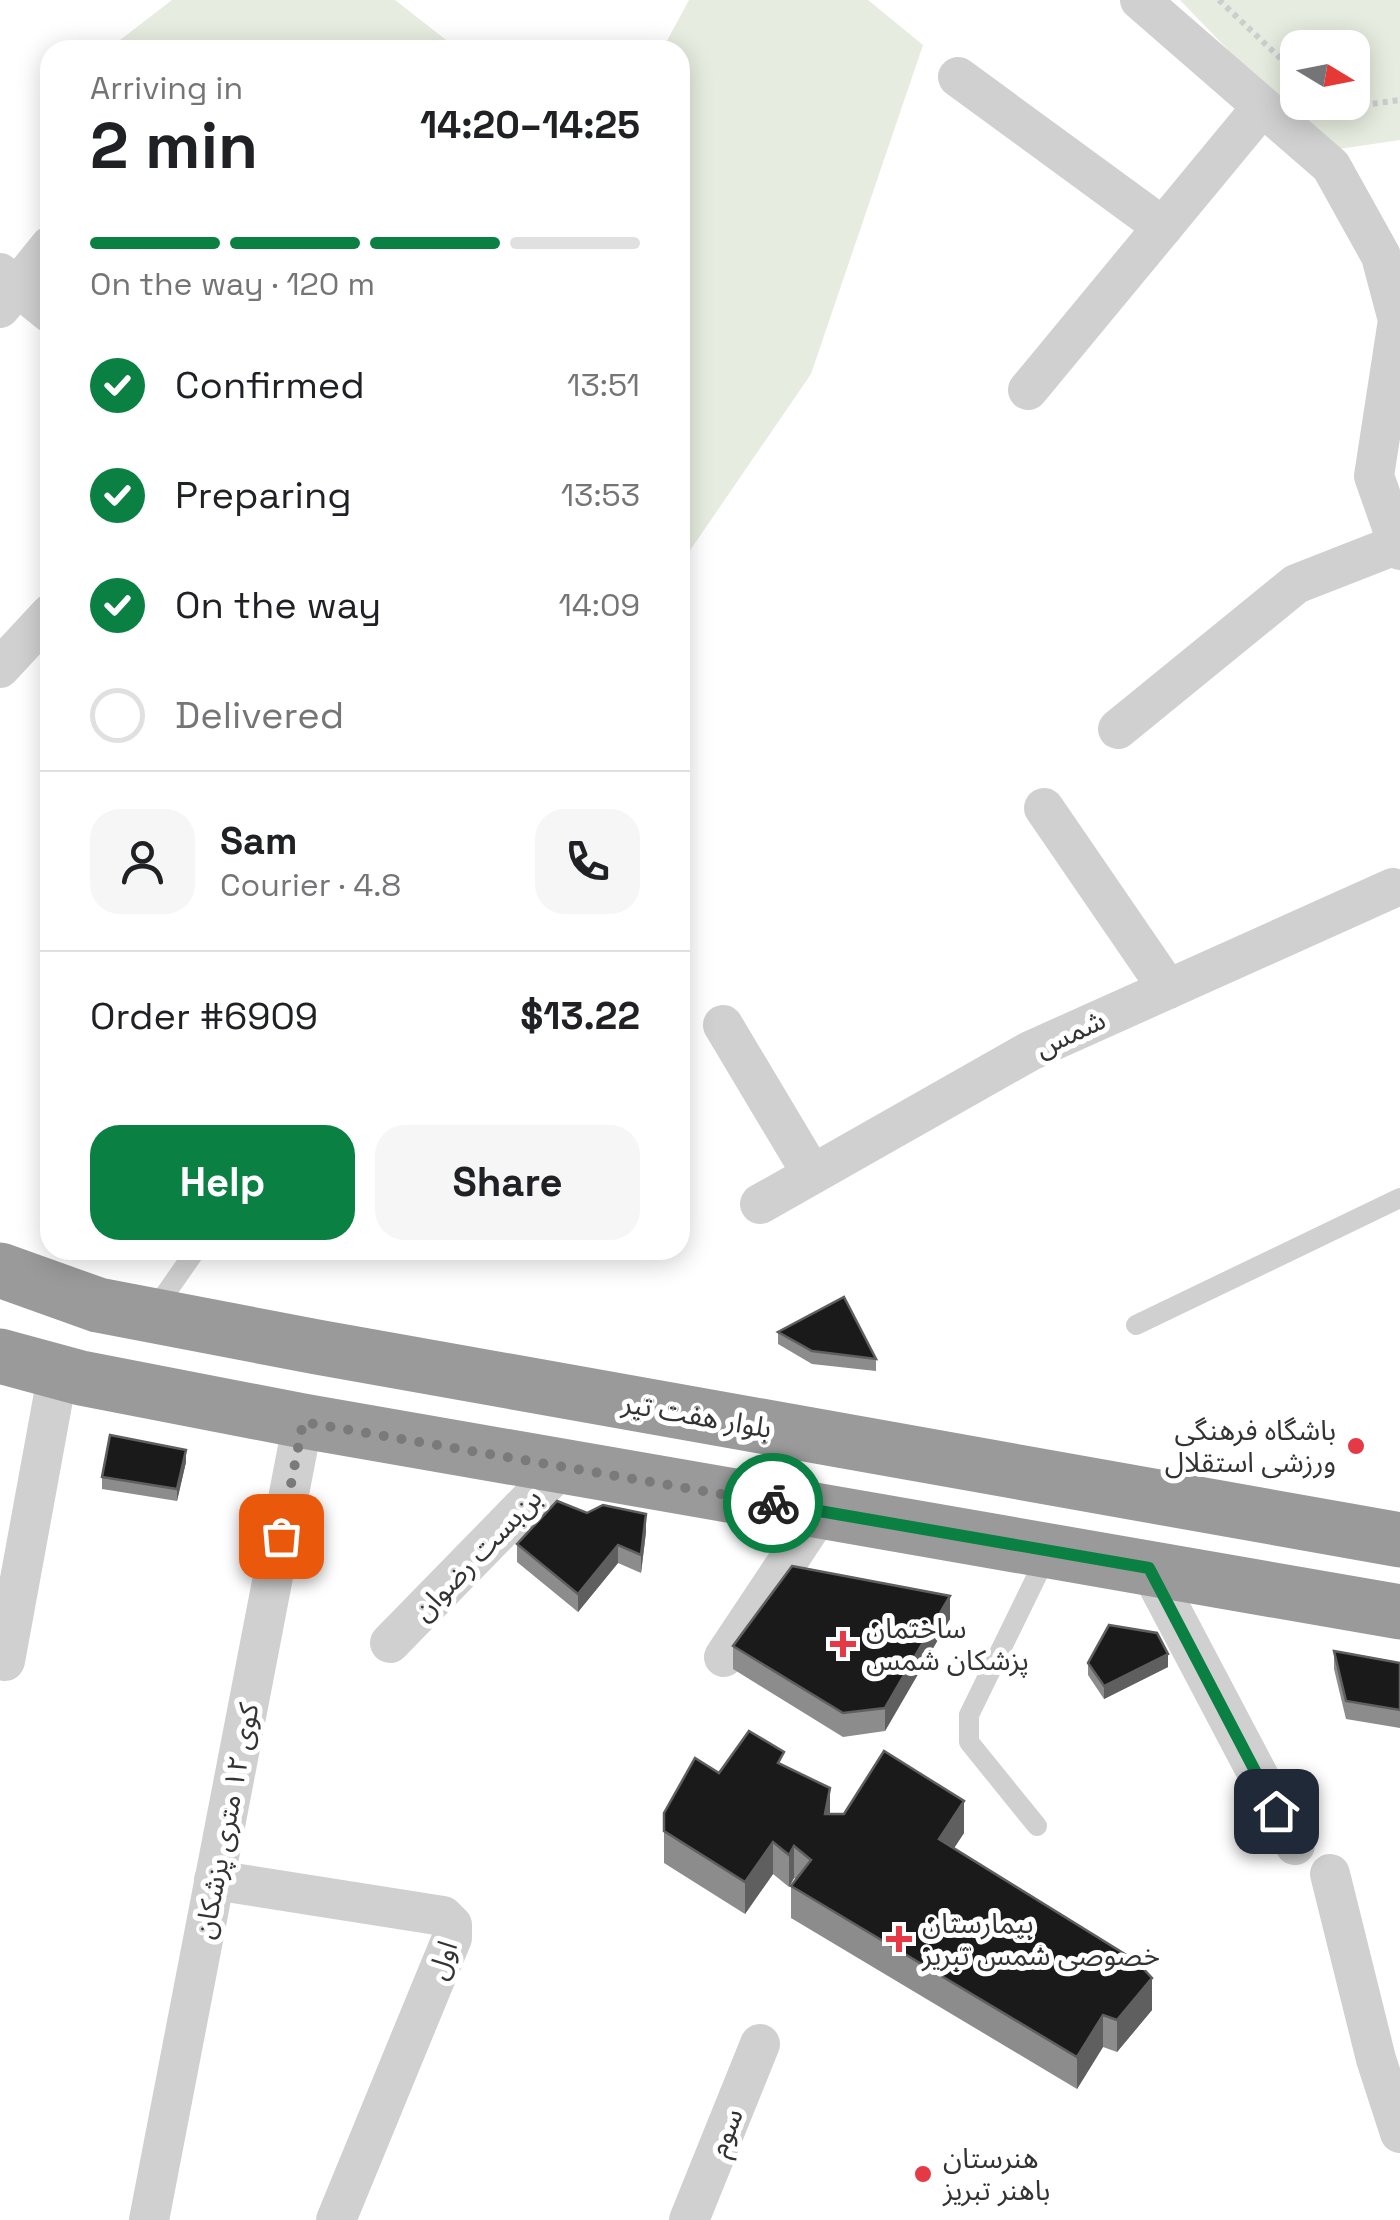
<!DOCTYPE html>
<html lang="en">
<head>
<meta charset="utf-8">
<style>
  :root { --surface:#fff; --page:#f6f6f6; --text:#202124; --muted:#757577; --line:#e0e0e0; --accent:#0b8043 }
  body { margin:0; font-family:"Space Grotesk","Noto Sans Arabic",sans-serif; background:var(--page); color:var(--text); height:100vh; display:flex; flex-direction:column; font-size:38px; white-space:nowrap }
  * { box-sizing:border-box; margin:0 }
  p { font-size:32px; color:var(--muted) }
  .icon { flex:none; width:55px; height:55px; fill:none; stroke:currentColor; stroke-width:2; stroke-linecap:round; stroke-linejoin:round }
  .map { position:relative; flex:1; overflow:hidden }
  .drawer { position:absolute; left:40px; top:40px; width:650px; height:1220px; display:flex; flex-direction:column; background:var(--surface); border-radius:30px; box-shadow:0 5px 25px #0003 }
  .drawer>* { flex:none }
  .needle { width:65px; rotate:100deg }
  .buttons { position:absolute; left:1280px; top:30px; display:grid; gap:20px }
  .buttons a { display:grid; place-items:center; width:90px; height:90px; border-radius:20px; background:var(--surface); box-shadow:0 5px 25px #0003; font-size:50px }
  .pin { position:absolute; display:grid; place-items:center; width:85px; height:85px; color:#fff; margin:-42px; border-radius:20px; box-shadow:0 5px 15px #0006 }
  .courier { position:absolute; display:grid; place-items:center; width:100px; height:100px; margin:-50px; border:8px solid #0b8043; border-radius:50%; background:#fff; color:#222; box-shadow:0 2px 12px #0007 }
  .summary em { font-style:normal; font-weight:700 }
  .summary div { display:flex; flex-direction:column-reverse }
  .summary { display:flex; align-items:center; justify-content:space-between; height:170px; padding:0 50px }
  h1 { font-size:65px; font-weight:700; line-height:75px }
  .bar { display:grid; grid-template-columns:repeat(4,1fr); gap:15px 10px; align-content:center; height:120px; padding:0 50px }
  .bar i { height:12px; border-radius:8px; background:var(--line) }
  .bar .active { background:var(--accent) }
  .bar p { grid-column:span 4 }
  .line { display:flex; align-items:center; gap:25px; padding:0 50px; border-top:2px solid var(--line) }
  .line div { flex:1 }
  .round { display:grid; place-items:center; flex:none; width:105px; height:105px; border-radius:30px; background:var(--page) }
  ol { padding:0 50px; list-style:none }
  li { display:flex; align-items:center; gap:30px; height:110px }
  li p { margin-inline-start:auto }
  li .icon { padding:10px; border-radius:50%; background:var(--accent); color:#fff; stroke-width:4 }
  li:last-child { color:var(--muted) }
  li i { width:55px; height:55px; border:5px solid var(--line); border-radius:50% }
  .action { display:flex; gap:20px; margin-top:auto; padding:20px 50px }
  .action a { flex:1; height:115px; border-radius:30px; background:var(--accent); color:#fff; font-size:40px; font-weight:700; line-height:115px; text-align:center }
  .action a+a { background:var(--page); color:var(--text) }
  .map>svg:first-child { display:block }
  .green { fill:#e6ecdf; fill-rule:evenodd }
  .lines { fill:none; stroke-linecap:round; stroke-linejoin:round }
  .path { stroke:#cdcdcd; stroke-width:6; stroke-dasharray:5 5; stroke-linecap:butt }
  .lane { stroke:#d0d0d0; stroke-width:20 }
  .street { stroke:#d0d0d0; stroke-width:40 }
  .highway { stroke:#9a9a9a; stroke-width:55 }
  .wall { fill:#8c8c8c }
  .shaded-wall { fill:#5f5f5f }
  .building { fill:#1a1a1a; stroke:#5f5f5f; stroke-width:2.5 }
  .done { stroke:#7a7a7a; stroke-width:10; stroke-dasharray:0 18 }
  .route { stroke:#0b8043; stroke-width:12 }
  .poi-dot { fill:#e63946; stroke:#fff; stroke-width:4 }
  .labels { text-anchor:middle; dominant-baseline:central; stroke-width:10; stroke-linejoin:round; paint-order:stroke }
  .street-label { font-size:28px; fill:#333; stroke:#fff }
  .poi-label { font-size:28px; fill:#333; stroke:#fff; text-anchor:start }
</style>
</head>
<body>
<div class="map">
<svg width="1400" height="2220" viewBox="0 0 1400 2220">
  <rect width="100%" height="100%" fill="#fff"/>
  <g class="green">
    <path d="M 172,0 L 395,0 L 459,50 L 107,50 Z"/>
    <path d="M 689,0 L 868,0 L 923,45 L 811,374 L 680,565 L 680,50 L 662,50 Z"/>
    <path d="M 1180,0 L 1400,0 L 1400,140 L 1325,151 ZM 1298,48 L 1352,48 L 1352,102 L 1298,102 Z"/>
  </g>
  <g class="lines">
    <g class="path">
      <path d="M 1219,0 L 1298,75"/>
      <path d="M 1326,102 L 1333,109 L 1400,100"/>
    </g>
    <g class="lane">
      <path d="M 152,1313 L 196,1250"/>
      <path d="M 1136,1325 L 1400,1198"/>
      <path d="M 1037,1826 L 969,1742 L 969,1715 L 1048,1553"/>
    </g>
    <g class="street">
      <path d="M 1140,0 L 1331,166 L 1381,256 L 1398,320 L 1374,476 L 1400,550"/>
      <path d="M 958,77 L 1163,227"/>
      <path d="M 0,273 L 50,313"/>
      <path d="M 0,308 L 50,246"/>
      <path d="M 1028,390 L 1262,107"/>
      <path d="M 0,668 L 50,614"/>
      <path d="M 1118,729 L 1296,584 L 1398,544"/>
      <path d="M 1044,808 L 1168,989"/>
      <path d="M 723,1025 L 812,1174"/>
      <path d="M 760,1204 L 1030,1051 L 1393,888"/>
      <path d="M 1149,1568 L 1295,1845"/>
      <path d="M 390,1643 L 563,1466"/>
      <path d="M 724,1657 L 821,1511"/>
      <path d="M 5,1661 L 58,1372"/>
      <path d="M 1330,1874 L 1376,2059 L 1400,2133"/>
      <path d="M 214,1880 L 443,1916 L 452,1925 L 452,1938 L 336,2220"/>
      <path d="M 149,2220 L 303,1421"/>
      <path d="M 689,2220 L 760,2044"/>
    </g>
    <g class="highway">
      <path d="M 0,1270 L 98,1305 L 317,1347 L 1400,1540"/>
      <path d="M 0,1356 L 81,1378 L 303,1421 L 1400,1612"/>
    </g>
  </g>
  <g class="wall">
    <path d="M 778,1332 L 876,1359 L 876,1371 L 812,1364 L 778,1344 Z"/>
    <path d="M 186,1462 L 177,1501 L 102,1489 L 102,1477 Z"/>
    <path d="M 587,1513 L 646,1532 L 641,1573 L 618,1563 L 578,1612 L 517,1562 L 517,1544 Z"/>
    <path d="M 950,1619 L 885,1731 L 843,1737 L 733,1669 L 733,1646 Z"/>
    <path d="M 1334,1651 L 1400,1663 L 1400,1728 L 1346,1719 L 1334,1669 Z"/>
    <path d="M 1088,1663 L 1168,1667 L 1104,1699 L 1088,1675 Z"/>
    <path d="M 784,1766 L 830,1814 L 964,1833 L 954,1848 L 1152,2010 L 1117,2052 L 1103,2047 L 1077,2089 L 791,1918 L 791,1886 L 797,1880 L 794,1878 L 789,1887 L 773,1874 L 745,1914 L 664,1863 L 664,1813 L 719,1773 Z"/>
  </g>
  <g class="shaded-wall">
    <path d="M 186,1450 L 186,1462 L 177,1501 L 177,1489 Z"/>
    <path d="M 646,1514 L 646,1532 L 641,1573 L 641,1555 Z"/>
    <path d="M 618,1545 L 618,1563 L 578,1612 L 578,1594 Z"/>
    <path d="M 950,1596 L 950,1619 L 885,1731 L 885,1708 Z"/>
    <path d="M 1168,1654 L 1168,1667 L 1104,1699 L 1104,1686 Z"/>
    <path d="M 830,1788 L 830,1820 L 825,1814 Z"/>
    <path d="M 964,1801 L 964,1833 L 939,1871 L 939,1839 Z"/>
    <path d="M 773,1842 L 773,1874 L 745,1914 L 745,1882 Z"/>
    <path d="M 794,1846 L 794,1878 L 789,1887 L 789,1855 Z"/>
    <path d="M 1152,1978 L 1152,2010 L 1117,2052 L 1117,2020 Z"/>
    <path d="M 1103,2015 L 1103,2047 L 1077,2089 L 1077,2057 Z"/>
  </g>
  <g class="building">
    <path d="M 844,1297 L 876,1359 L 812,1351 L 778,1332 Z"/>
    <path d="M 110,1435 L 186,1450 L 177,1489 L 102,1477 Z"/>
    <path d="M 557,1501 L 587,1513 L 603,1505 L 646,1514 L 641,1555 L 618,1545 L 578,1594 L 517,1544 Z"/>
    <path d="M 792,1566 L 950,1596 L 885,1708 L 843,1713 L 733,1646 Z"/>
    <path d="M 1109,1625 L 1157,1633 L 1168,1654 L 1104,1686 L 1088,1663 Z"/>
    <path d="M 1334,1651 L 1400,1663 L 1400,1710 L 1346,1701 Z"/>
    <path d="M 749,1731 L 784,1752 L 778,1763 L 830,1788 L 825,1814 L 844,1814 L 884,1751 L 964,1801 L 939,1839 L 1136,1961 L 1152,1978 L 1117,2020 L 1103,2015 L 1077,2057 L 791,1886 L 811,1860 L 794,1846 L 789,1855 L 773,1842 L 745,1882 L 664,1831 L 664,1813 L 695,1758 L 719,1773 Z"/>
  </g>
  <g class="lines">
    <path class="done" d="M 281,1536 L 303,1422 L 773,1503"/>
    <path class="route" d="M 773,1503 L 1149,1568 L 1276,1811"/>
  </g>
  <g class="poi-dot">
    <circle cx="1356" cy="1446" r="10"/>
    <path d="M838 1629h10v10h10v10h-10v10h-10v-10h-10v-10h10z"/>
    <path d="M894 1924h10v10h10v10h-10v10h-10v-10h-10v-10h10z"/>
    <circle cx="923" cy="2174" r="10"/>
  </g>
  <g class="labels">
    <g class="street-label">
      <text transform="translate(1070 1033) rotate(-25)">شمس</text>
      <text transform="translate(697 1415) rotate(10)">بلوار هفت تیر</text>
      <text transform="translate(477 1554) rotate(-46)">بن‌بست رضوان</text>
      <text transform="translate(226 1821) rotate(-79)">کوی ۱۲ متری پزشکان</text>
      <text transform="translate(442 1960) rotate(-71)">اول</text>
      <text transform="translate(725 2132) rotate(-68)">سوم</text>
    </g>
    <g class="poi-label">
      <text x="1336" y="1430" text-anchor="end">باشگاه فرهنگی<tspan x="1336" dy="32">ورزشی استقلال</tspan></text>
      <text x="866" y="1628">ساختمان<tspan x="866" dy="32">پزشکان شمس</tspan></text>
      <text x="922" y="1923">بیمارستان<tspan x="922" dy="32">خصوصی شمس تبریز</tspan></text>
      <text x="943" y="2158">هنرستان<tspan x="943" dy="32">باهنر تبریز</tspan></text>
    </g>
  </g>
</svg>
<div class="buttons">
<a><svg class="needle" viewBox="-14 -14 28 28"><path d="M0-13l5 13h-10z" fill="#e53935"/><path d="M0 13l5-13h-10z" fill="#757577"/></svg></a>
</div>
<div class="pin" style="left:281px;top:1536px;background:#ea580c"><svg class="icon" aria-label="bag" viewBox="0 0 24 24"><path d="M5 8h14l-1 12H6zM9 8a3 3 0 0 1 6 0"/></svg></div>
<div class="pin" style="left:1276px;top:1811px;background:#1f2937"><svg class="icon" aria-label="home" viewBox="0 0 24 24"><path d="M3 11l9-7 9 7M6 9v11h12V9"/></svg></div>
<div class="courier" style="left:773px;top:1503px"><svg class="icon" aria-label="bike" viewBox="0 0 24 24"><circle cx="6" cy="16" r="4"/><circle cx="18" cy="16" r="4"/><path d="M6 16l4-8h5l3 8M10 8l3 8H6M13 5h3"/></svg></div>
<section class="drawer">
<div class="summary"><div><h1>2 min</h1><p>Arriving in</p></div><em>14:20–14:25</em></div>
<div class="bar"><i class="active"></i><i class="active"></i><i class="active"></i><i></i><p>On the way · 120 m</p></div>
<ol>
<li><svg class="icon" aria-label="check" viewBox="0 0 24 24"><path d="M5 12l5 5 9-10"/></svg>Confirmed<p>13:51</p></li>
<li><svg class="icon" aria-label="check" viewBox="0 0 24 24"><path d="M5 12l5 5 9-10"/></svg>Preparing<p>13:53</p></li>
<li><svg class="icon" aria-label="check" viewBox="0 0 24 24"><path d="M5 12l5 5 9-10"/></svg>On the way<p>14:09</p></li>
<li><i></i>Delivered</li>
</ol>
<div class="line" style="height:180px"><a class="round"><svg class="icon" aria-label="person" viewBox="0 0 24 24"><circle cx="12" cy="8" r="4"/><path d="M4 21q1-7 8-7t8 7"/></svg></a><div><b>Sam</b><p>Courier · 4.8</p></div><a class="round"><svg class="icon" aria-label="phone" viewBox="0 0 24 24"><path d="M5 4h4l2 5-3 2q2 4 5 5l2-3 5 2v4C11 20 4 13 5 4z"/></svg></a></div>
<div class="line" style="height:130px"><div>Order #6909</div><b>$13.22</b></div>
<div class="action"><a>Help</a><a>Share</a></div>
</section>
</div>
</body>
</html>
